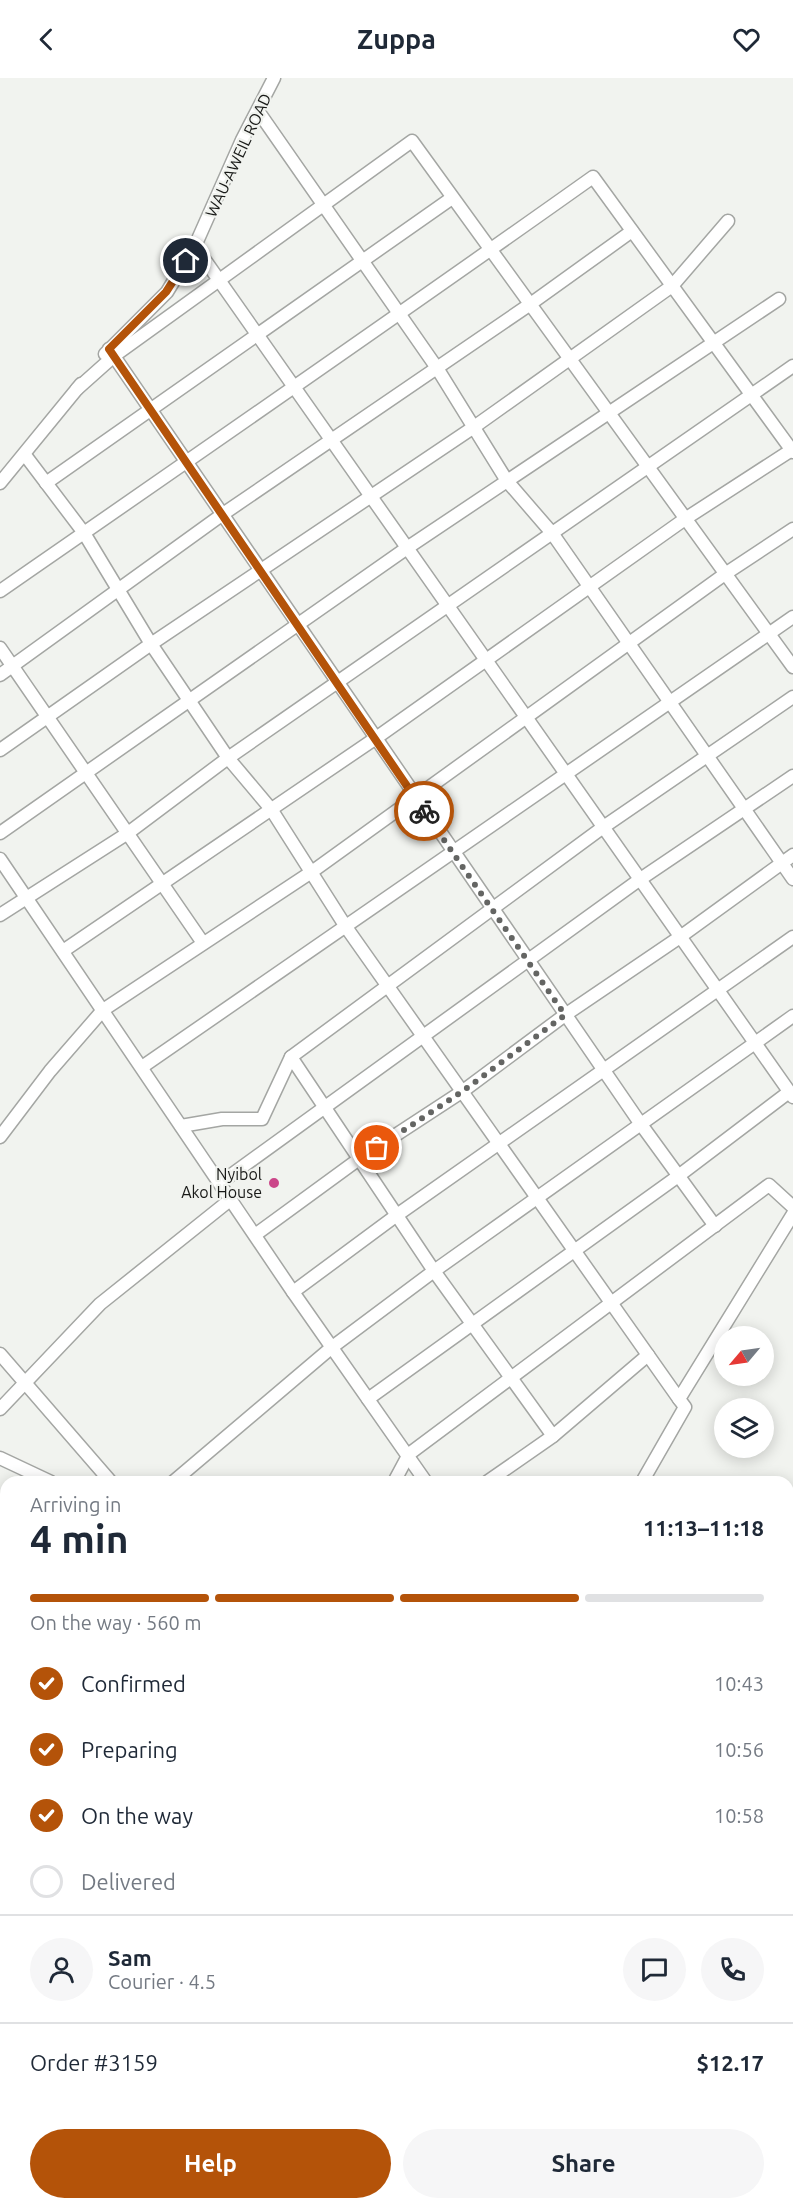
<!DOCTYPE html>
<html lang="en">
<head>
<meta charset="utf-8">
<style>
  :root { --surface:#fff; --page:#f6f6f7; --text:#1f2937; --muted:#747a83; --line:#e0e1e3; --accent:#b45309 }
  body { margin:0; font-family:Ubuntu,sans-serif; background:var(--page); color:var(--text); height:100vh; display:flex; flex-direction:column; font-size:22px; white-space:nowrap }
  * { box-sizing:border-box; margin:0 }
  p { font-size:20px; color:var(--muted) }
  .icon { flex:none; width:33px; height:33px; fill:none; stroke:currentColor; stroke-width:2; stroke-linecap:round; stroke-linejoin:round }
  .map { position:relative; flex:1; overflow:hidden }
  .panel { position:absolute; left:0px; top:1398px; width:794px; height:734px; display:flex; flex-direction:column; background:var(--surface); border-radius:18px 18px 0 0; box-shadow:0 3px 15px #0003 }
  .panel>* { flex:none }
  .needle { width:39px; rotate:241deg }
  .buttons { position:absolute; left:714px; top:1248px; display:grid; gap:12px }
  .buttons a { display:grid; place-items:center; width:60px; height:60px; border-radius:50%; background:var(--surface); box-shadow:0 3px 15px #0003; font-size:30px }
  .pin { position:absolute; display:grid; place-items:center; width:51px; height:51px; color:#fff; margin:-26px; border:3px solid #fff; border-radius:50%; box-shadow:0 2px 6px #0007 }
  .courier { position:absolute; display:grid; place-items:center; width:60px; height:60px; margin:-30px; border:4px solid #b45309; border-radius:50%; background:#fff; color:#222; box-shadow:0 2px 8px #0007 }
  .summary em { font-style:normal; font-weight:700 }
  .summary div { display:flex; flex-direction:column-reverse }
  .summary { display:flex; align-items:center; justify-content:space-between; height:102px; padding:0 30px }
  h1 { font-size:39px; font-weight:700; line-height:45px }
  .bar { display:grid; grid-template-columns:repeat(4,1fr); gap:9px 6px; align-content:center; height:72px; padding:0 30px }
  .bar i { height:8px; border-radius:4px; background:var(--line) }
  .bar .active { background:var(--accent) }
  .bar p { grid-column:span 4 }
  .line { display:flex; align-items:center; gap:15px; padding:0 30px; border-top:2px solid var(--line) }
  .line div { flex:1 }
  .round { display:grid; place-items:center; flex:none; width:63px; height:63px; border-radius:32px; background:var(--page) }
  ol { padding:0 30px; list-style:none }
  li { display:flex; align-items:center; gap:18px; height:66px }
  li p { margin-inline-start:auto }
  li .icon { padding:6px; border-radius:50%; background:var(--accent); color:#fff; stroke-width:4 }
  li:last-child { color:var(--muted) }
  li i { width:33px; height:33px; border:3px solid var(--line); border-radius:50% }
  .button { display:flex; gap:12px; margin-top:auto; padding:12px 30px }
  .button a { flex:1; height:69px; border-radius:36px; background:var(--accent); color:#fff; font-size:24px; font-weight:700; line-height:69px; text-align:center }
  .button a+a { background:var(--page); color:var(--text) }
  header { display:flex; justify-content:space-between; align-items:center; height:78px; padding:0 30px; background:var(--surface); font-size:27px; font-weight:700 }
  .map>svg:first-child { display:block }
  .lines { fill:none; stroke-linecap:round; stroke-linejoin:round }
  .minor-casing { stroke:#a4a6a3; stroke-width:15 }
  .major-casing { stroke:#a4a6a3; stroke-width:18 }
  .minor { stroke:#fff; stroke-width:12 }
  .major { stroke:#fff; stroke-width:15 }
  .done { stroke:#646563; stroke-width:6; stroke-dasharray:0 10.8 }
  .route { stroke:#b45309; stroke-width:8 }
  .poi-dot { fill:#cb4689; stroke:#f1f3ef; stroke-width:2 }
  .labels { text-anchor:middle; dominant-baseline:central; stroke-width:4.5; stroke-linejoin:round; paint-order:stroke }
  .street-label { font-size:16px; fill:#181917; stroke:#f1f3ef }
  .poi-label { font-size:16px; fill:#181917; stroke:#f1f3ef; text-anchor:end }
</style>
</head>
<body>
<header><svg class="icon" aria-label="back" viewBox="0 0 24 24"><path d="M15 5l-7 7 7 7"/></svg>Zuppa<svg class="icon" aria-label="heart" viewBox="0 0 24 24"><path d="M12 20l-8-8c-3-5 5-10 8-4 3-6 11-1 8 4z"/></svg></header>
<div class="map">
<svg width="793" height="2131" viewBox="0 0 793 2131">
  <rect width="100%" height="100%" fill="#f1f3ef"/>
  <g class="lines">
    <defs>
      <g id="minor">
        <path d="M 258,33 L 437,290 L 507,403 L 552,455 L 793,801"/>
        <path d="M 195,168 L 793,1019"/>
        <path d="M 109,271 L 640,1045 L 715,1148"/>
        <path d="M 105,276 L 167,214 L 195,168 L 242,62 L 274,0"/>
        <path d="M 77,311 L 114,278 L 412,63 L 793,589"/>
        <path d="M 25,377 L 84,455 L 151,566 L 228,680 L 271,731 L 346,849 L 679,1321"/>
        <path d="M 0,405 L 81,306"/>
        <path d="M 46,405 L 452,120"/>
        <path d="M 0,513 C 198,376 396,239 593,99 L 793,374"/>
        <path d="M 0,570 L 203,865"/>
        <path d="M 0,597 L 223,436 L 529,227 L 632,153"/>
        <path d="M 0,672 L 151,566 L 474,349 L 672,208 L 728,143"/>
        <path d="M 0,755 L 407,470 L 779,221"/>
        <path d="M 0,781 L 293,1214 L 426,1404"/>
        <path d="M 0,837 L 128,755 L 228,680 L 793,288"/>
        <path d="M 63,873 L 376,660 L 685,441 L 793,371"/>
        <path d="M 291,979 L 434,1193 L 553,1358"/>
        <path d="M 142,989 L 793,539"/>
        <path d="M 181,1048 L 222,1041 L 262,1041 L 291,979 L 602,750 L 793,619"/>
        <path d="M 0,1059 L 50,993 L 103,932 L 313,793 L 725,496 L 793,451"/>
        <path d="M 220,1105 L 639,802 L 793,698"/>
        <path d="M 255,1157 L 359,1081 L 463,1013 L 565,937 L 680,859 L 793,777"/>
        <path d="M 293,1214 L 397,1137 L 793,859"/>
        <path d="M 0,1276 L 111,1404"/>
        <path d="M 368,1321 L 677,1099 L 789,1014"/>
        <path d="M 0,1331 L 100,1226 L 230,1122"/>
        <path d="M 0,1380 L 51,1404"/>
        <path d="M 173,1404 L 331,1270 L 434,1193 L 793,938"/>
        <path d="M 394,1404 L 409,1376 L 769,1107 L 793,1129"/>
        <path d="M 487,1404 L 553,1358 L 648,1277"/>
        <path d="M 642,1404 L 685,1329 L 679,1321 L 793,1136"/>
        <path d="M 0,1479 L 6,1484"/>
        <path d="M 0,1541 L 6,1536"/>
        <path d="M 0,1597 L 6,1600"/>
        <path d="M 0,1712 L 6,1708"/>
        <path d="M 0,1792 L 6,1785"/>
        <path d="M 0,1870 L 6,1875"/>
        <path d="M 788,1917 L 793,1919"/>
        <path d="M 0,1942 L 6,1938"/>
        <path d="M 0,1961 L 6,1973"/>
        <path d="M 0,2101 L 6,2111"/>
        <path d="M 15,2126 L 18,2131"/>
        <path d="M 87,2126 L 90,2131"/>
        <path d="M 379,2126 L 386,2131"/>
        <path d="M 545,2126 L 545,2131"/>
        <path d="M 669,2126 L 669,2131"/>
        <path d="M 736,2126 L 751,2131"/>
        <path d="M 37,2131 L 41,2126"/>
        <path d="M 143,2131 L 147,2126"/>
        <path d="M 424,2131 L 424,2126"/>
      </g>
      <g id="major">
        <path d="M 0,1951 L 6,1954"/>
        <path d="M 283,2126 L 293,2131"/>
      </g>
    </defs>
    <use href="#minor" class="minor-casing"/>
    <use href="#major" class="major-casing"/>
    <use href="#minor" class="minor"/>
    <use href="#major" class="major"/>
  </g>
  <g class="lines">
    <path class="done" d="M 377,1070 L 463,1013 L 565,937 L 424,733"/>
    <path class="route" d="M 186,183 L 166,214 L 109,271 L 424,733"/>
  </g>
  <circle class="poi-dot" cx="274" cy="1105" r="6"/>
  <g class="labels">
    <g class="street-label">
      <text transform="translate(238 77) rotate(-65)">WAU-AWEIL ROAD</text>
    </g>
    <g class="poi-label">
      <text x="262" y="1096">Nyibol<tspan x="262" dy="18">Akol House</tspan></text>
    </g>
  </g>
</svg>
<div class="buttons">
<a><svg class="needle" viewBox="-14 -14 28 28"><path d="M0-13l5 13h-10z" fill="#e53935"/><path d="M0 13l5-13h-10z" fill="#747a83"/></svg></a>
<a><svg class="icon" aria-label="layers" viewBox="0 0 24 24"><path d="M12 4l9 5-9 5-9-5zM3 14l9 5 9-5"/></svg></a>
</div>
<div class="pin" style="left:377px;top:1070px;background:#ea580c"><svg class="icon" aria-label="bag" viewBox="0 0 24 24"><path d="M5 8h14l-1 12H6zM9 8a3 3 0 0 1 6 0"/></svg></div>
<div class="pin" style="left:186px;top:183px;background:#1f2937"><svg class="icon" aria-label="home" viewBox="0 0 24 24"><path d="M3 11l9-7 9 7M6 9v11h12V9"/></svg></div>
<div class="courier" style="left:424px;top:733px"><svg class="icon" aria-label="bike" viewBox="0 0 24 24"><circle cx="6" cy="16" r="4"/><circle cx="18" cy="16" r="4"/><path d="M6 16l4-8h5l3 8M10 8l3 8H6M13 5h3"/></svg></div>
<section class="panel">
<div class="summary"><div><h1>4 min</h1><p>Arriving in</p></div><em>11:13–11:18</em></div>
<div class="bar"><i class="active"></i><i class="active"></i><i class="active"></i><i></i><p>On the way · 560 m</p></div>
<ol>
<li><svg class="icon" aria-label="check" viewBox="0 0 24 24"><path d="M5 12l5 5 9-10"/></svg>Confirmed<p>10:43</p></li>
<li><svg class="icon" aria-label="check" viewBox="0 0 24 24"><path d="M5 12l5 5 9-10"/></svg>Preparing<p>10:56</p></li>
<li><svg class="icon" aria-label="check" viewBox="0 0 24 24"><path d="M5 12l5 5 9-10"/></svg>On the way<p>10:58</p></li>
<li><i></i>Delivered</li>
</ol>
<div class="line" style="height:108px"><a class="round"><svg class="icon" aria-label="person" viewBox="0 0 24 24"><circle cx="12" cy="8" r="4"/><path d="M4 21q1-7 8-7t8 7"/></svg></a><div><b>Sam</b><p>Courier · 4.5</p></div><a class="round"><svg class="icon" aria-label="chat" viewBox="0 0 24 24"><path d="M4 5h16v11H9l-5 4z"/></svg></a><a class="round"><svg class="icon" aria-label="phone" viewBox="0 0 24 24"><path d="M5 4h4l2 5-3 2q2 4 5 5l2-3 5 2v4C11 20 4 13 5 4z"/></svg></a></div>
<div class="line" style="height:78px"><div>Order #3159</div><b>$12.17</b></div>
<div class="button"><a>Help</a><a>Share</a></div>
</section>
</div>
</body>
</html>
